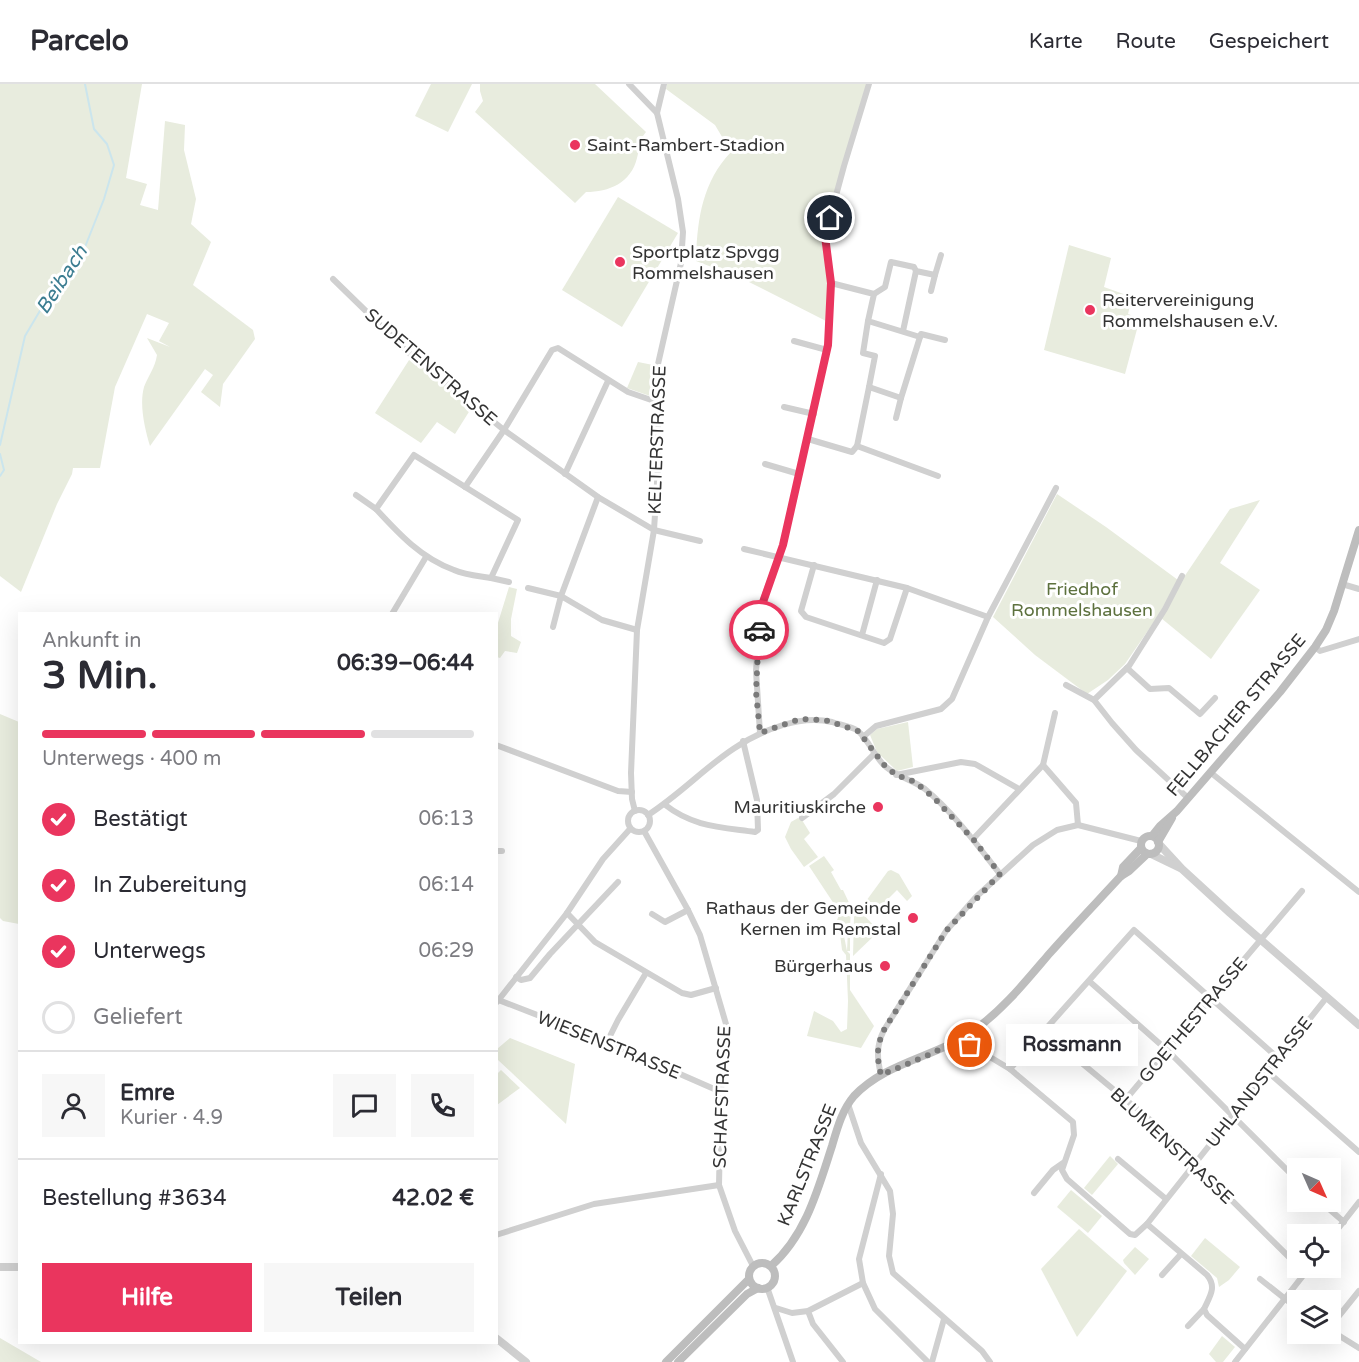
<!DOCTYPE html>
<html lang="de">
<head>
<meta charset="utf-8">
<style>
  :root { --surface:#fff; --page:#f7f7f7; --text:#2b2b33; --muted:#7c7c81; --line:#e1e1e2; --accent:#ea355e }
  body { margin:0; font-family:"Varela Round",sans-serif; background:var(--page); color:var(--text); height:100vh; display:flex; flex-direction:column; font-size:22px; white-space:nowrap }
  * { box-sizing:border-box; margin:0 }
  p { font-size:20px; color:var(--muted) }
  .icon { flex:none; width:33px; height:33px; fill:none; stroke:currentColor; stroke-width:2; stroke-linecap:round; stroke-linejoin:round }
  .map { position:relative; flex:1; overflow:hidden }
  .side { position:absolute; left:18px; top:528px; width:480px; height:732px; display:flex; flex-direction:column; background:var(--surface); border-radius:0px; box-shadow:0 6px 24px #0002 }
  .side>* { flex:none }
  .needle { width:39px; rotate:135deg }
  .tools { position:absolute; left:1287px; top:1074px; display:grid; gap:12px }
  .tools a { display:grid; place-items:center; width:54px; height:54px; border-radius:0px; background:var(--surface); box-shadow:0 6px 24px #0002; font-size:30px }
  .pin { position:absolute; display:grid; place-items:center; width:51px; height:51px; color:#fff; margin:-26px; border:3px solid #fff; border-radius:50%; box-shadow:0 2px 6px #0007 }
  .courier { position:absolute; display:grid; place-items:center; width:60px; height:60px; margin:-30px; border:4px solid #ea355e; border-radius:50%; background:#fff; color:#222; box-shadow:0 2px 8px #0007 }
  .bubble { position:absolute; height:42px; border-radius:0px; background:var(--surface); box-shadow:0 6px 24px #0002; font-size:20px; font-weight:800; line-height:42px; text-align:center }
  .headline em { font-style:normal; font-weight:800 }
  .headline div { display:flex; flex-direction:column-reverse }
  .headline { display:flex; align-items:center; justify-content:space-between; height:102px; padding:0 24px }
  h1 { font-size:39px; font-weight:800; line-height:45px }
  .bar { display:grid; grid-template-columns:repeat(4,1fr); gap:9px 6px; align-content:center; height:72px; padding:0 24px }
  .bar i { height:8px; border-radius:4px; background:var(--line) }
  .bar .on { background:var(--accent) }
  .bar p { grid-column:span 4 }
  .line { display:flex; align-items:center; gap:15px; padding:0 24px; border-top:2px solid var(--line) }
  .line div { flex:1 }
  .round { display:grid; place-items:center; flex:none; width:63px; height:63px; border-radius:0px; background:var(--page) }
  ol { padding:0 24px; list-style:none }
  li { display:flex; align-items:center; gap:18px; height:66px }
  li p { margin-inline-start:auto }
  li .icon { padding:6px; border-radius:50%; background:var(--accent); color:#fff; stroke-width:4 }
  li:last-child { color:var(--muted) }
  li i { width:33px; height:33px; border:3px solid var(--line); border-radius:50% }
  .cta { display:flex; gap:12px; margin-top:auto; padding:12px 24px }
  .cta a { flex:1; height:69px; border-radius:0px; background:var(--accent); color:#fff; font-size:24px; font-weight:800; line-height:69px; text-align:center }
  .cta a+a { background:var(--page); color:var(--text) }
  header { display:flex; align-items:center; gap:36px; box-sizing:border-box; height:84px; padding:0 30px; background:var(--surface); border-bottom:2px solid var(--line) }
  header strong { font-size:28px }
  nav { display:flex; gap:33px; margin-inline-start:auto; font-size:21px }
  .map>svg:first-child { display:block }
  .green { fill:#e8ecde }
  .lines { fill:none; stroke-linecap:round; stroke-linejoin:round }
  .stream { stroke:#cbe5ed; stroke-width:2 }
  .minor { stroke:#d0d0d0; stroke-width:6 }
  .tertiary { stroke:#d0d0d0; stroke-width:8 }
  .secondary { stroke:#bdbdbd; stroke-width:8 }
  .done { stroke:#7a7a7a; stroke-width:6; stroke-dasharray:0 10.8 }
  .route { stroke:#ea355e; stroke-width:8 }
  .poi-dot { fill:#ea355e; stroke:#fff; stroke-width:2 }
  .labels { text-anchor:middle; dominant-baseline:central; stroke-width:6; stroke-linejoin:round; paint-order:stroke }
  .poi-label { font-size:18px; fill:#333; stroke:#fff; text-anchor:start }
  .street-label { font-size:18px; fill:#333; stroke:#fff }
  .park-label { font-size:18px; fill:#5d713e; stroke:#fff }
  .water-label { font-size:20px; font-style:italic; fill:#3b7d91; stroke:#fff }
</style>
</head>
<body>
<header>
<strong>Parcelo</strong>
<nav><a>Karte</a><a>Route</a><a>Gespeichert</a></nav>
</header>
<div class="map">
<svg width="1359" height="1278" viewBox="0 0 1359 1278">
  <rect width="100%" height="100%" fill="#fff"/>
  <g class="green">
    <path d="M 0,0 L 142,0 L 126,94 L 147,100 L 140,121 L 158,126 L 165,37 L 185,41 L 184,66 L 196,115 L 191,140 L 211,158 L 193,201 L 253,246 L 255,255 L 223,300 L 220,323 L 201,308 L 213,291 L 205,285 L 150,362 C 145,345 139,321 144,303 C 148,292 155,284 157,271 L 147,254 L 170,263 L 159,257 L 169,239 L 147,230 L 115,303 L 100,384 L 73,384 L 72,390 L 57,420 L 21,508 L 0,492 Z"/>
    <path d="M 431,0 L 472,0 L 448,48 L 415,32 Z"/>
    <path d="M 480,0 L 595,0 L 646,48 C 637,59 641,61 637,74 C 631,99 609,108 586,108 L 575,119 L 475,28 L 483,17 L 480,7 Z"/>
    <path d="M 667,0 L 867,0 L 823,151 L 828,198 L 828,238 L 743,195 L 696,177 C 697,137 702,98 731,68 L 715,41 L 666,5 Z"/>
    <path d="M 618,113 L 678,149 L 622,243 L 562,206 Z"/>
    <path d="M 1069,161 L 1111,174 L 1104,203 L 1132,213 L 1128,230 L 1140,234 L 1125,290 L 1044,266 Z"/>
    <path d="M 411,273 L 472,323 L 455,350 L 437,338 L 421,359 L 375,329 Z"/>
    <path d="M 638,278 L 653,281 L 650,312 L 627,304 Z"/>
    <path d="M 1057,410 L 1106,443 L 1178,496 L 1158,532 L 1125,580 L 1108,596 L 1087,610 L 1035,571 L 993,533 Z"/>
    <path d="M 1260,416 L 1220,479 L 1260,506 L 1211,575 L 1161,534 L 1184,493 L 1230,425 Z"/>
    <path d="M 509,503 L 517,505 L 511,535 L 511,552 L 521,558 L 517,569 L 505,567 L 500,574 L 497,573 L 497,542 Z"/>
    <path d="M 0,630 L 19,638 L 19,840 L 3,837 L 0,834 Z"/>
    <path d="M 908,638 L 913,683 L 897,687 L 877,668 L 870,651 L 877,645 Z"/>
    <path d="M 798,734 L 802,736 L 810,749 L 804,755 L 818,773 L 804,783 L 791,765 L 785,753 L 791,738 Z"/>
    <path d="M 824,772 L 834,786 L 831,788 L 841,806 L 843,806 L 851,823 L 850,844 L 843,847 L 847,867 L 848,846 L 850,846 L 850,867 L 847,867 L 850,870 L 850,906 L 874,942 L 861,964 L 807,952 L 814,927 L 833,937 L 841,948 L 847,945 L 848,917 L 846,871 L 842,866 L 840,850 L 832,848 L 840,829 L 809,782 Z"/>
    <path d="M 891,786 L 899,790 L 912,812 L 907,817 L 897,806 L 870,833 L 861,824 L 888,787 Z"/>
    <path d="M 859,826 L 879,847 L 853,872 L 854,833 Z"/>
    <path d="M 510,954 L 575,980 L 566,1040 L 497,975 L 497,965 Z"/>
    <path d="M 501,986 L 520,1004 L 497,1021 L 497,990 Z"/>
    <path d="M 1110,1072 L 1118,1080 L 1092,1111 L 1084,1104 Z"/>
    <path d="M 1071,1106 L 1102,1132 L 1088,1149 L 1057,1123 Z"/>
    <path d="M 1079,1145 L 1127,1187 L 1077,1253 L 1041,1185 Z"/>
    <path d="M 1205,1154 L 1240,1183 L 1229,1196 L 1219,1203 L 1217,1194 L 1191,1172 Z"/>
    <path d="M 1135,1163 L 1149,1175 L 1135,1191 L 1124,1179 L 1123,1176 Z"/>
    <path d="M 1222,1252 L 1235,1263 L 1223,1278 L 1216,1278 L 1209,1270 Z"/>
    <path d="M 0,1254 L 41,1278 L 0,1278 Z"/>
  </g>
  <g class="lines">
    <g class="stream">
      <path d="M 0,361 L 25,252 L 41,225 L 61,203 L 85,163 L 104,115 L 114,81 L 107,60 L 94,45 L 85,0"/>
      <path d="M 0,370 L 4,386 L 0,392"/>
    </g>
    <g class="minor">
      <path d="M 629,0 L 657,29 L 678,115 L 683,148 L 681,179 L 658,280 L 658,383 L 654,446 L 637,546 L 631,689 L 632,715 L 635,727"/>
      <path d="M 657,29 L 664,0"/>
      <path d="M 333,195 L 410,270 L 504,346 L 598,413 L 654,446 L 700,457"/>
      <path d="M 831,199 L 874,210 L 868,237 L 920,253 L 901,314 L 869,303 L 857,362"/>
      <path d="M 931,207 L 935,191"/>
      <path d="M 874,210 L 885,203 L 891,178 L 914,183 L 916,187 L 935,191 L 941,171"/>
      <path d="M 868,237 L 863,269 L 875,272 L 869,303"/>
      <path d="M 903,247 L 916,187"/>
      <path d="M 920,253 L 921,250 L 945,256"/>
      <path d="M 794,257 L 827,266"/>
      <path d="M 784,323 L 814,330"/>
      <path d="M 896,334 L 901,314"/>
      <path d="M 808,355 L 852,368 L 857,362 L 938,392"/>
      <path d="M 414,371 L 518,436 L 491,494 C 479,492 465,491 454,486 C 421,474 399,450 376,425 Z"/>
      <path d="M 765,380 L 799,390"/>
      <path d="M 565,390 L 608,297"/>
      <path d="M 465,403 L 504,346 L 552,266 L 558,264 L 628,308 L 657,318"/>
      <path d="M 356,411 L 376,425"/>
      <path d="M 744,465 L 907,504 L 988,533"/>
      <path d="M 814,481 L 801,527 L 806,533 L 884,559 L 890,555 L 907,504"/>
      <path d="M 491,494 L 509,498"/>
      <path d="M 1342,500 L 1359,505"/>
      <path d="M 528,504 L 561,512 L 602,536 L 637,546"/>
      <path d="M 392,530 L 426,473"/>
      <path d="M 553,543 L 561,512 L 598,413"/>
      <path d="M 862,551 L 877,496"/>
      <path d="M 1315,563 L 1320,567 L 1359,555"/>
      <path d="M 1127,584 L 1150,605 L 1169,604 L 1200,630 L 1215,614"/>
      <path d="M 1066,601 L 1094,616 L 1112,639 L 1136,666 L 1188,714"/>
      <path d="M 1094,616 L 1129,582 L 1165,525 L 1182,492"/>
      <path d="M 1055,629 L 1043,681 L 1076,719 L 1078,741"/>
      <path d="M 760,649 L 756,587 L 761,521 L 783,461 L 828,261 L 831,199 L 825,152 L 844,82 L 869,0"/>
      <path d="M 863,653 L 876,642 L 941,625 L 952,615 L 988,533 L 1056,404"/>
      <path d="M 496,661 L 618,707 L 632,708"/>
      <path d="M 1210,688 L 1359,808"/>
      <path d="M 896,691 L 961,678 L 975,680 L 1019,705"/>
      <path d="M 664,720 C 693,743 720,743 755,748 L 758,746 L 757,716 L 743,657"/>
      <circle cx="639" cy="737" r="11"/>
      <path d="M 648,731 C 697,699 724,659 783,641 C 799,636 815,634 832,638 C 840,641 851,642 858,647 C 869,656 874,673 886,683 C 898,693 913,696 925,705 C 954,729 977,761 1000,790"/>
      <path d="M 802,734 L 834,710 L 874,670"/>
      <path d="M 644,747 L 688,826 L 700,851 L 726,940 L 721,1008 L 719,1101 L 735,1147 L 753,1182"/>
      <path d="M 973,755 L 1043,681"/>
      <path d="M 496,767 L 502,767"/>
      <path d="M 567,829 L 595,858 L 682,909 L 691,911 L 716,904"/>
      <path d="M 652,830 L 665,838 L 688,826"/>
      <path d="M 516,893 L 521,896 L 530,894 L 550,870 L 618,798"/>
      <path d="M 1089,897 L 1168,967 L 1298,1097"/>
      <path d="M 496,915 L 607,958 L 721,1008"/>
      <path d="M 497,918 L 567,829 L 603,775 L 630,745"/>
      <path d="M 1043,947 L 1154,1039 L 1298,1182"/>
      <path d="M 965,952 L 970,961 L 1010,985 L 1073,1038 L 1074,1051 L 1062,1086 L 1067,1095 L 1130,1150 L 1135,1151 L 1147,1140 L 1207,1191 C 1217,1203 1210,1212 1204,1225 L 1207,1231 L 1245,1265"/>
      <path d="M 607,958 L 618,936 L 646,889"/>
      <path d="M 1010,985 L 1134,846 L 1278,974"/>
      <path d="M 1267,987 L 1359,1068"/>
      <path d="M 881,991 C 877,974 876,962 884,946 L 946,847 L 976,813 L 1033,761 L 1057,746 L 1078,741 L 1141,757"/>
      <path d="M 1126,1015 L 1302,807"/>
      <path d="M 848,1020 L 861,1059 L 890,1107 L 893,1130 L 889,1172 L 893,1189 L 982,1267 L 990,1278"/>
      <path d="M 1118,1075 L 1166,1115"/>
      <path d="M 881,1090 L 859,1175 L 863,1199 L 875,1225 L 928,1278"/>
      <path d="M 1034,1109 L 1053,1086 L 1063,1079"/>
      <path d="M 1321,1118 L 1344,1138"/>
      <path d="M 1147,1140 L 1327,913"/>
      <path d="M 496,1151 L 594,1120 L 719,1101"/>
      <path d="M 1330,1155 L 1359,1118"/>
      <path d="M 1162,1191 L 1181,1170"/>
      <path d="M 1260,1195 L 1298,1225"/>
      <path d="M 767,1203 L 793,1278"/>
      <path d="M 776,1224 L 792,1229 L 808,1227 L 863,1199"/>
      <path d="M 808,1227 L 813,1240 L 843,1278"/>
      <path d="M 1188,1242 L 1204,1225"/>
      <path d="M 1330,1243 L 1359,1207"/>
      <path d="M 1330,1246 L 1359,1264"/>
      <path d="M 932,1278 L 944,1235"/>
      <path d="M 1235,1278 L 1309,1184"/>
    </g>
    <g class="tertiary">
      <path d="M 1159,760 L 1182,785 L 1230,829 L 1359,941"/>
      <path d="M 1151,770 L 1180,784"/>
      <path d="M 0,1183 L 20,1183"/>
      <path d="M 496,1254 L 526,1278"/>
    </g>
    <g class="secondary">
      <circle cx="1150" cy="761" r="9"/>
      <path d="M 1152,752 L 1160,742 L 1177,727 L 1280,608 L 1315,563 L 1326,546 L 1334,527 L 1359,446"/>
      <path d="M 1158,758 L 1172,734"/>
      <path d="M 1121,792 L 1123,783 L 1141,764"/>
      <circle cx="762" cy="1192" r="13"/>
      <path d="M 771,1182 C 806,1151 818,1105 832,1062 C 837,1045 842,1026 854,1012 C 886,978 936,973 973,947 C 1003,926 1026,897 1050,869 C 1073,843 1097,818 1121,792 L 1129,787 L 1147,770"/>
      <path d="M 666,1278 L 749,1195"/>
      <path d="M 678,1278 L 747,1210 L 758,1204"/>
    </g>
  </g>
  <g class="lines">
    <path class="done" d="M 759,546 L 756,608 L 760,649 L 800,635 L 825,636 L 858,647 L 885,682 L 896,691 L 915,698 L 934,714 L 973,755 L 1000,790 L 946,847 L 884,946 C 876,963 877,974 881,991 L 931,970 L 965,952 L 970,961"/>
    <path class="route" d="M 759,546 L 762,521 L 783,461 L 828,261 L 831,199 L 825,152 L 830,134"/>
  </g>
  <g class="poi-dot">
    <circle cx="575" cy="61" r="6"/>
    <circle cx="620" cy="178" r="6"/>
    <circle cx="1090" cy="226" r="6"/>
    <circle cx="878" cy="723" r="6"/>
    <circle cx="913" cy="834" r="6"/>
    <circle cx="885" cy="882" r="6"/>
  </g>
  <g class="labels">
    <g class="poi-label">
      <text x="587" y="61">Saint-Rambert-Stadion</text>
      <text x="632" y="168">Sportplatz Spvgg<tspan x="632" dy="21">Rommelshausen</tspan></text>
      <text x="1102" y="216">Reitervereinigung<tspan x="1102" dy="21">Rommelshausen e.V.</tspan></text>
      <text x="866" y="723" text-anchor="end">Mauritiuskirche</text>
      <text x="901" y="824" text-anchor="end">Rathaus der Gemeinde<tspan x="901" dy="21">Kernen im Remstal</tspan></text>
      <text x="873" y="882" text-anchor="end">Bürgerhaus</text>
    </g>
    <g class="street-label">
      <text transform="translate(431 283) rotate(41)">SUDETENSTRASSE</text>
      <text transform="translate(657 356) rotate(-88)">KELTERSTRASSE</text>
      <text transform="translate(1236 631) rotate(-50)">FELLBACHER STRASSE</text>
      <text transform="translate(1193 936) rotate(-50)">GOETHESTRASSE</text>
      <text transform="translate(609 961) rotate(22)">WIESENSTRASSE</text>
      <text transform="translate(1259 998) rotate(-52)">UHLANDSTRASSE</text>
      <text transform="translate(722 1013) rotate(-88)">SCHAFSTRASSE</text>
      <text transform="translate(1172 1062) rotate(43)">BLUMENSTRASSE</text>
      <text transform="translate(807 1081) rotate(-68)">KARLSTRASSE</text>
    </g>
    <g class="park-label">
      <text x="1082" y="505">Friedhof<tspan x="1082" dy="21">Rommelshausen</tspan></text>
    </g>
    <g class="water-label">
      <text transform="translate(62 196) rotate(-57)">Beibach</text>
    </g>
  </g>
</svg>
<div class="tools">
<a><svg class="needle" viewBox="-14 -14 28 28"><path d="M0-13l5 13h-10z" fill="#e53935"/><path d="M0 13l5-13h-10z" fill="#7c7c81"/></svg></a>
<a><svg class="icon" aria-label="locate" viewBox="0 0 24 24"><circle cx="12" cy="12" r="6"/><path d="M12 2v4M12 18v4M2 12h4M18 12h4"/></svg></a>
<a><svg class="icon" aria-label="layers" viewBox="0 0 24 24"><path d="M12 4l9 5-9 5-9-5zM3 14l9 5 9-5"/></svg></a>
</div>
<div class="pin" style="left:970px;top:961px;background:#ea580c"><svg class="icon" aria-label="bag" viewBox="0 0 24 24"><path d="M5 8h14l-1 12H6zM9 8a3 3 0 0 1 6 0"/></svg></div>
<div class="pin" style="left:830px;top:134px;background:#1f2937"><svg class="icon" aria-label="home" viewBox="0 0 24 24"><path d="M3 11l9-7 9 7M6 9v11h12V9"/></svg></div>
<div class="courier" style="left:759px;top:546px"><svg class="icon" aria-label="car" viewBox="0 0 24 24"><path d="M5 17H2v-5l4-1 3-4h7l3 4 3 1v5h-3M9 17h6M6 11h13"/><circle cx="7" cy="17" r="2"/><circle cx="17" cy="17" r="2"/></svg></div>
<div class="bubble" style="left:1006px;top:940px;width:132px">Rossmann</div>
<section class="side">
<div class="headline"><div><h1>3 Min.</h1><p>Ankunft in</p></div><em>06:39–06:44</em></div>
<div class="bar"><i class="on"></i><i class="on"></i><i class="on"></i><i></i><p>Unterwegs · 400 m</p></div>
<ol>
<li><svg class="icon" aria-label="check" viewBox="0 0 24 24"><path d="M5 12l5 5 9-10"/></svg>Bestätigt<p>06:13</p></li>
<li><svg class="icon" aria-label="check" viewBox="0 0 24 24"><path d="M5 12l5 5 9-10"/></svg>In Zubereitung<p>06:14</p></li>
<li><svg class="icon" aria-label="check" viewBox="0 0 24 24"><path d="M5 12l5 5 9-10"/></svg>Unterwegs<p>06:29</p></li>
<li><i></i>Geliefert</li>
</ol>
<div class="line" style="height:108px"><a class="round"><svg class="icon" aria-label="person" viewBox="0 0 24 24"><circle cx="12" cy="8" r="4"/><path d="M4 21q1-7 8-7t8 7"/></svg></a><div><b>Emre</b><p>Kurier · 4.9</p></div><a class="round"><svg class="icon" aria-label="chat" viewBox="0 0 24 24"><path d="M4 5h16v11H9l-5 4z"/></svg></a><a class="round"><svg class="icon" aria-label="phone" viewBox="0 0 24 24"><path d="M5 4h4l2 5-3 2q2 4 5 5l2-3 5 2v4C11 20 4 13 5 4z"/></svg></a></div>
<div class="line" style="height:78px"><div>Bestellung #3634</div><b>42.02 €</b></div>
<div class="cta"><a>Hilfe</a><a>Teilen</a></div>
</section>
</div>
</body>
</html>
